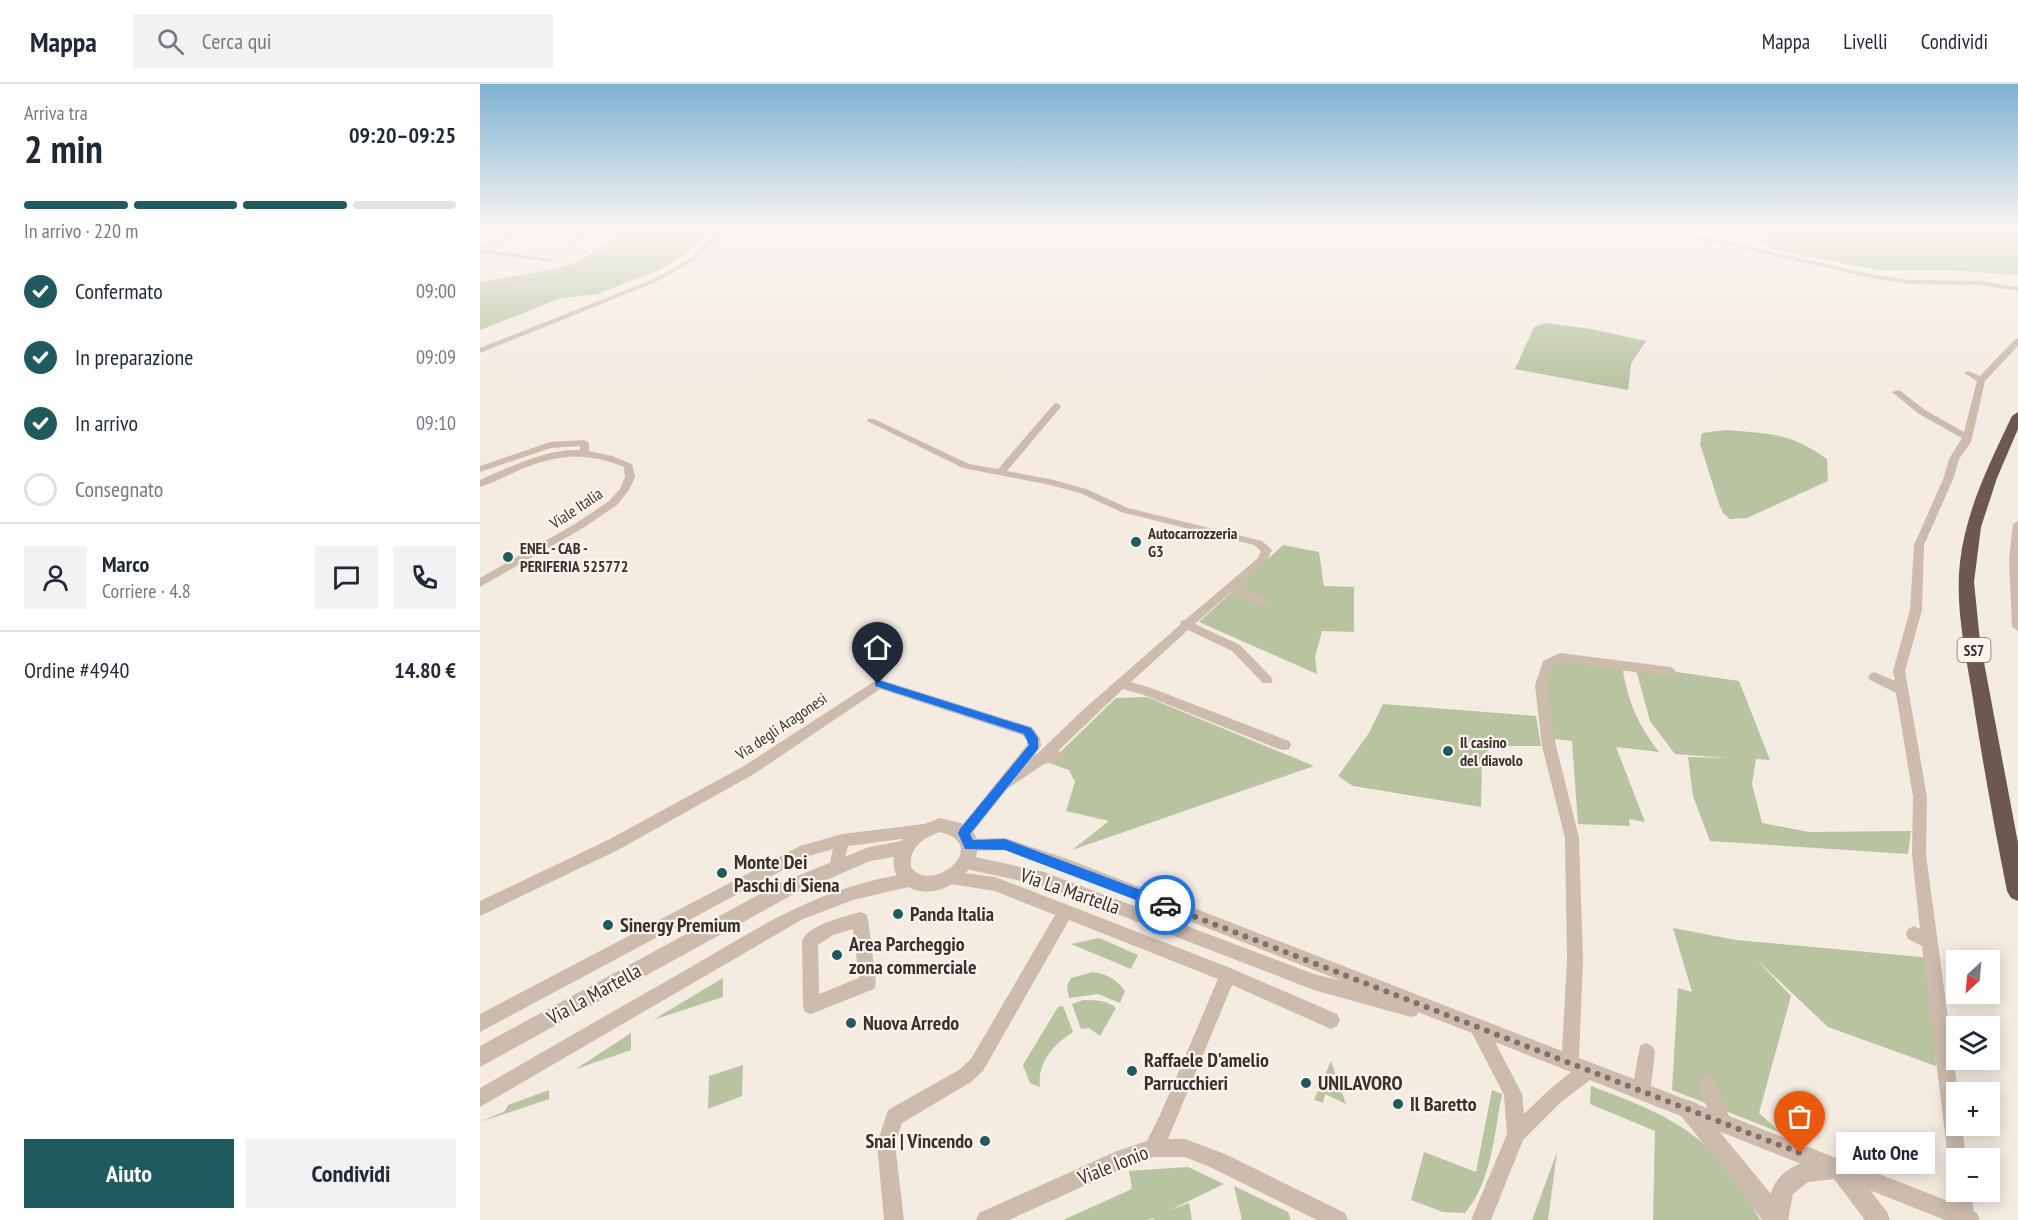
<!DOCTYPE html>
<html lang="it">
<head>
<meta charset="utf-8">
<style>
  :root { --surface:#fff; --page:#f2f2f3; --text:#1f2937; --muted:#747a83; --line:#e0e1e3; --accent:#1f5a5e }
  body { margin:0; font-family:"PT Sans Narrow",sans-serif; background:var(--page); color:var(--text); height:100vh; display:flex; flex-direction:column; font-size:22px; white-space:nowrap }
  * { box-sizing:border-box; margin:0 }
  p { font-size:20px; color:var(--muted) }
  .icon { flex:none; width:33px; height:33px; fill:none; stroke:currentColor; stroke-width:2; stroke-linecap:round; stroke-linejoin:round }
  .map { position:relative; flex:1; overflow:hidden }
  .details { display:flex; flex-direction:column; background:var(--surface); width:480px }
  .details>* { flex:none }
  .needle { width:39px; rotate:206deg }
  .tools { position:absolute; left:1466px; top:866px; display:grid; gap:12px }
  .tools a { display:grid; place-items:center; width:54px; height:54px; border-radius:0px; background:var(--surface); box-shadow:0 3px 15px #0003; font-size:30px }
  .pin { position:absolute; display:grid; place-items:center; width:51px; height:51px; color:#fff; margin:-62px -26px; border-radius:50% 50% 50% 0; rotate:-45deg; box-shadow:0 0 6px #0007 }
  .pin .icon { rotate:45deg }
  .courier { position:absolute; display:grid; place-items:center; width:60px; height:60px; margin:-30px; border:4px solid #1a73e8; border-radius:50%; background:#fff; color:#222; box-shadow:0 2px 8px #0007 }
  .bubble { position:absolute; height:42px; border-radius:0px; background:var(--surface); box-shadow:0 3px 15px #0003; font-size:20px; font-weight:600; line-height:42px; text-align:center }
  .overview em { font-style:normal; font-weight:600 }
  .overview div { display:flex; flex-direction:column-reverse }
  .overview { display:flex; align-items:center; justify-content:space-between; height:102px; padding:0 24px }
  h1 { font-size:39px; font-weight:600; line-height:45px }
  .bar { display:grid; grid-template-columns:repeat(4,1fr); gap:9px 6px; align-content:center; height:72px; padding:0 24px }
  .bar i { height:8px; border-radius:4px; background:var(--line) }
  .bar .selected { background:var(--accent) }
  .bar p { grid-column:span 4 }
  .line { display:flex; align-items:center; gap:15px; padding:0 24px; border-top:2px solid var(--line) }
  .line div { flex:1 }
  .round { display:grid; place-items:center; flex:none; width:63px; height:63px; border-radius:0px; background:var(--page) }
  ol { padding:0 24px; list-style:none }
  li { display:flex; align-items:center; gap:18px; height:66px }
  li p { margin-inline-start:auto }
  li .icon { padding:6px; border-radius:50%; background:var(--accent); color:#fff; stroke-width:4 }
  li:last-child { color:var(--muted) }
  li i { width:33px; height:33px; border:3px solid var(--line); border-radius:50% }
  .action { display:flex; gap:12px; margin-top:auto; padding:12px 24px }
  .action a { flex:1; height:69px; border-radius:0px; background:var(--accent); color:#fff; font-size:24px; font-weight:600; line-height:69px; text-align:center }
  .action a+a { background:var(--page); color:var(--text) }
  header { display:flex; align-items:center; gap:36px; box-sizing:border-box; height:84px; padding:0 30px; background:var(--surface); border-bottom:2px solid var(--line) }
  header strong { font-size:28px }
  nav { display:flex; gap:33px; margin-inline-start:auto; font-size:21px }
  .search { width:420px; height:54px; background:var(--page); display:flex; align-items:center; gap:15px; box-sizing:border-box; padding:0 21px; border-radius:0px; color:var(--muted); font-size:22px }
  main { display:flex; flex:1; min-height:0 }
  .map>svg:first-child { display:block }
  .green { fill:#b8c4a0 }
  .lines { fill:none; stroke-linecap:round; stroke-linejoin:round }
  .minor { fill:#cdbbac; fill-rule:evenodd }
  .tertiary { fill:#cdbbac; fill-rule:evenodd }
  .trunk { fill:#6c584f; fill-rule:evenodd }
  .route { fill:#1a73e8 }
  .done { stroke:#7c716b; stroke-width:6; stroke-dasharray:0 10.8 }
  .poi-dot { fill:#1f5a5e; stroke:#fbf5ee; stroke-width:2 }
  .labels { text-anchor:middle; dominant-baseline:central; stroke-width:4.5; stroke-linejoin:round; paint-order:stroke }
  .shield { fill:#fbf5ee; stroke:#756b66; stroke-width:1.5 }
  .shield-label { font-size:15px; font-weight:bold; fill:#3b302b }
  .street-label { font-size:16px; fill:#3b302b; stroke:#fbf5ee }
  .poi-label { font-size:16px; font-weight:bold; fill:#3b302b; stroke:#fbf5ee; text-anchor:start }
  .near-poi-label { font-size:20px; font-weight:bold; fill:#3b302b; stroke:#fbf5ee; text-anchor:start }
  .near-street-label { font-size:20px; fill:#3b302b; stroke:#fbf5ee }
</style>
</head>
<body>
<header>
<strong>Mappa</strong>
<div class="search"><svg class="icon" aria-label="search" viewBox="0 0 24 24"><circle cx="10" cy="10" r="6"/><path d="M15 15l6 6"/></svg>Cerca qui</div>
<nav><a>Mappa</a><a>Livelli</a><a>Condividi</a></nav>
</header>
<main>
<section class="details">
<div class="overview"><div><h1>2 min</h1><p>Arriva tra</p></div><em>09:20–09:25</em></div>
<div class="bar"><i class="selected"></i><i class="selected"></i><i class="selected"></i><i></i><p>In arrivo · 220 m</p></div>
<ol>
<li><svg class="icon" aria-label="check" viewBox="0 0 24 24"><path d="M5 12l5 5 9-10"/></svg>Confermato<p>09:00</p></li>
<li><svg class="icon" aria-label="check" viewBox="0 0 24 24"><path d="M5 12l5 5 9-10"/></svg>In preparazione<p>09:09</p></li>
<li><svg class="icon" aria-label="check" viewBox="0 0 24 24"><path d="M5 12l5 5 9-10"/></svg>In arrivo<p>09:10</p></li>
<li><i></i>Consegnato</li>
</ol>
<div class="line" style="height:108px"><a class="round"><svg class="icon" aria-label="person" viewBox="0 0 24 24"><circle cx="12" cy="8" r="4"/><path d="M4 21q1-7 8-7t8 7"/></svg></a><div><b>Marco</b><p>Corriere · 4.8</p></div><a class="round"><svg class="icon" aria-label="chat" viewBox="0 0 24 24"><path d="M4 5h16v11H9l-5 4z"/></svg></a><a class="round"><svg class="icon" aria-label="phone" viewBox="0 0 24 24"><path d="M5 4h4l2 5-3 2q2 4 5 5l2-3 5 2v4C11 20 4 13 5 4z"/></svg></a></div>
<div class="line" style="height:78px"><div>Ordine #4940</div><b>14.80 €</b></div>
<div class="action"><a>Aiuto</a><a>Condividi</a></div>
</section>
<div class="map">
<svg width="1538" height="1136" viewBox="0 0 1538 1136">
  <rect width="100%" height="100%" fill="#f4ebe1"/>
  <g class="green">
    <path d="M 160,144 L 232,144 L 211,166 L 179,186 L 117,210 L 81,214 L 0,246 L 0,202 L 83,187 L 105,178 Z"/>
    <path d="M 1301,144 L 1538,144 L 1538,191 L 1468,186 L 1397,186 L 1291,165 L 1281,159 L 1280,156 Z"/>
    <path d="M 1066,239 L 1111,245 L 1166,257 L 1151,280 L 1148,306 L 1035,285 L 1054,243 Z"/>
    <path d="M 1246,346 C 1291,350 1309,348 1347,375 L 1348,397 L 1267,434 L 1250,435 L 1243,429 L 1239,420 L 1220,360 L 1222,349 Z"/>
    <path d="M 803,461 L 839,468 L 844,502 L 874,503 L 874,548 L 842,547 L 835,573 L 837,590 L 719,538 Z"/>
    <path d="M 1074,576 L 1142,580 C 1146,613 1158,642 1179,668 L 1136,663 L 1165,738 L 1149,735 L 1150,742 L 1098,740 L 1092,657 L 1068,654 L 1064,585 Z"/>
    <path d="M 1155,582 L 1259,597 L 1290,676 L 1276,675 L 1272,700 L 1282,739 L 1329,748 L 1431,747 L 1428,770 L 1230,757 L 1213,712 L 1208,673 L 1247,674 L 1195,670 L 1170,637 Z"/>
    <path d="M 667,613 L 834,682 L 592,766 L 629,737 L 586,727 L 595,698 L 589,686 L 569,679 L 636,614 Z"/>
    <path d="M 903,620 L 1056,632 L 1061,662 L 1014,662 L 1002,671 L 1001,723 L 873,702 L 858,692 L 889,649 Z"/>
    <path d="M 1193,844 L 1256,856 L 1452,874 L 1456,982 L 1348,943 L 1275,874 L 1311,912 L 1279,1029 L 1301,1049 L 1192,1006 L 1198,904 L 1212,908 Z"/>
    <path d="M 619,854 L 658,871 L 651,885 L 591,860 Z"/>
    <path d="M 613,888 C 627,890 636,895 645,907 L 640,919 L 618,910 L 589,914 L 587,902 L 591,894 Z"/>
    <path d="M 243,894 L 243,913 L 173,936 Z"/>
    <path d="M 603,916 C 616,916 627,916 636,924 L 620,952 L 609,944 L 601,945 L 592,920 Z"/>
    <path d="M 583,922 L 593,948 C 574,960 557,978 560,1003 L 550,999 L 543,981 L 578,923 Z"/>
    <path d="M 151,949 L 151,966 L 96,985 Z"/>
    <path d="M 851,977 L 866,1020 L 845,1010 L 843,1019 L 834,1016 Z"/>
    <path d="M 263,981 L 262,1012 L 228,1025 L 229,992 Z"/>
    <path d="M 1111,1002 C 1194,1033 1238,1053 1280,1136 L 1173,1136 L 1175,1047 L 1110,1020 Z"/>
    <path d="M 69,1006 L 69,1015 L 0,1038 L 25,1027 L 28,1021 Z"/>
    <path d="M 1012,1006 L 1022,1010 C 1014,1050 1012,1097 985,1129 L 963,1128 L 931,1116 L 944,1068 L 996,1088 Z"/>
    <path d="M 1077,1068 L 1068,1136 L 1052,1136 Z"/>
    <path d="M 708,1083 L 744,1100 L 688,1127 L 709,1119 L 712,1136 L 674,1136 L 673,1134 L 668,1136 L 583,1136 L 652,1105 L 649,1087 Z"/>
    <path d="M 754,1102 L 808,1128 L 811,1136 L 762,1136 Z"/>
  </g>
  <g class="lines">
    <g class="minor">
      <path d="M 6,144 L 17,144 L 0,150 L 0,146 Z"/>
      <path d="M 46,144 L 55,144 L 2,165 L 71,175 L 73,176 L 73,178 L 0,169 L 0,162 Z"/>
      <path d="M 83,144 L 92,144 L 63,157 L 58,156 Z"/>
      <path d="M 115,144 L 123,144 L 94,159 L 89,158 Z"/>
      <path d="M 150,144 L 158,144 L 103,179 L 83,187 L 0,202 L 0,198 L 79,184 L 99,177 Z"/>
      <path d="M 243,144 L 250,144 L 213,177 L 178,197 L 0,269 L 0,264 L 174,195 L 209,175 Z"/>
      <path d="M 1156,144 L 1172,144 L 1236,155 L 1396,191 L 1430,196 L 1500,197 L 1538,203 L 1538,207 L 1500,201 L 1430,200 L 1396,195 L 1236,159 Z"/>
      <path d="M 1535,255 L 1538,255 L 1538,262 L 1505,297 L 1491,358 L 1479,375 L 1474,393 L 1444,461 L 1442,526 L 1425,587 L 1447,713 L 1446,771 L 1478,1008 L 1476,1008 L 1476,1041 L 1482,1041 L 1486,1074 L 1476,1074 L 1476,1083 L 1470,1081 L 1468,1074 L 1442,862 L 1428,855 L 1426,850 L 1428,845 L 1434,842 L 1440,845 L 1432,771 L 1433,713 L 1416,609 L 1390,596 L 1388,593 L 1390,590 L 1394,588 L 1415,597 L 1413,587 L 1430,526 L 1434,461 L 1464,393 L 1469,375 L 1482,354 L 1439,330 L 1412,308 L 1419,306 L 1445,326 L 1484,348 L 1497,297 L 1484,289 L 1488,287 L 1500,292 Z"/>
      <path d="M 577,319 L 581,322 L 580,324 L 527,387 L 574,396 L 606,405 L 648,424 L 782,457 L 792,466 L 786,478 L 758,502 L 787,515 L 789,518 L 787,521 L 779,521 L 751,508 L 715,540 L 760,561 L 791,593 L 793,596 L 791,599 L 783,599 L 752,567 L 708,546 L 651,598 L 671,604 L 809,657 L 811,661 L 809,665 L 804,666 L 799,665 L 664,611 L 643,605 L 578,667 L 583,668 L 585,672 L 583,676 L 564,680 L 527,705 L 489,753 L 484,755 L 479,753 L 477,749 L 479,745 L 547,661 L 547,656 L 542,651 L 400,605 L 274,690 L 138,766 L 0,832 L 0,817 L 128,756 L 264,682 L 398,595 L 552,643 L 560,654 L 561,662 L 554,671 L 557,670 L 604,625 L 700,541 L 701,537 L 705,536 L 778,474 L 781,467 L 774,461 L 641,428 L 600,409 L 570,401 L 483,384 L 387,337 L 388,335 L 394,335 L 489,380 L 518,385 L 574,320 Z"/>
      <path d="M 104,356 L 109,359 L 109,367 L 132,372 L 152,380 L 155,393 L 149,406 L 137,421 L 103,444 L 0,503 L 0,494 L 95,440 L 129,417 L 140,405 L 145,393 L 144,383 C 105,367 78,370 39,386 C 26,392 14,399 0,403 L 0,396 C 32,382 65,365 100,366 L 100,362 L 71,364 L 0,388 L 0,382 L 70,358 Z"/>
      <path d="M 1538,437 L 1538,547 L 1532,543 L 1529,475 L 1533,440 Z"/>
      <path d="M 1080,569 L 1190,583 L 1194,585 L 1196,588 L 1194,591 L 1190,593 L 1082,578 L 1072,583 L 1067,601 L 1076,662 L 1099,754 L 1103,876 L 1099,974 L 1154,995 L 1160,962 L 1166,959 L 1172,962 L 1175,968 L 1171,1002 L 1227,1024 L 1218,1000 L 1221,994 L 1227,991 L 1233,994 L 1249,1032 L 1356,1074 L 1359,1081 L 1356,1088 L 1349,1091 L 1110,996 L 1081,1018 L 1043,1056 L 1011,1136 L 991,1136 L 1027,1050 L 1024,1011 L 992,949 L 938,928 L 937,931 L 931,933 L 834,906 L 564,802 L 486,785 L 481,783 L 479,778 L 481,773 L 486,771 L 564,788 L 834,890 L 862,897 L 577,785 L 525,766 L 489,767 L 484,766 L 482,761 L 484,756 L 489,755 L 525,754 L 585,774 L 1082,967 L 1087,876 L 1085,754 L 1062,662 L 1055,601 L 1063,577 ZM 1015,958 L 1091,988 L 1069,1006 L 1044,1030 L 1042,1010 Z"/>
      <path d="M 444,740 L 449,742 L 451,746 L 449,750 L 444,752 L 368,762 L 361,788 L 356,790 L 351,788 L 349,783 L 353,765 L 329,772 L 0,948 L 0,930 L 320,762 L 362,750 Z"/>
      <path d="M 469,787 L 515,793 L 748,883 L 857,930 L 860,936 L 857,942 L 851,945 L 752,901 L 688,1055 L 705,1055 L 745,1070 L 865,1129 L 868,1136 L 837,1136 L 732,1084 L 705,1073 L 673,1073 L 646,1083 L 529,1136 L 496,1136 L 499,1129 L 637,1067 L 667,1057 L 680,1031 L 738,895 L 589,836 L 503,987 L 491,998 L 422,1039 L 415,1060 L 424,1136 L 404,1136 L 397,1060 L 408,1026 L 479,986 L 491,975 L 575,831 L 515,807 L 464,799 L 461,794 L 464,789 Z"/>
      <path d="M 432,789 L 437,791 L 440,796 L 437,801 L 373,816 L 323,835 L 0,1023 L 0,1004 C 66,966 132,928 199,890 C 276,845 341,801 432,789 Z"/>
      <path d="M 380,828 L 386,830 L 388,835 L 396,899 L 394,905 L 331,930 L 325,928 L 323,922 L 322,857 C 329,840 364,833 380,828 ZM 373,845 L 379,894 L 339,910 L 338,861 L 353,851 Z"/>
      <path d="M 1366,1077 L 1473,1119 L 1471,1107 L 1476,1099 L 1476,1107 L 1491,1107 L 1494,1128 L 1497,1129 L 1500,1136 L 1465,1136 L 1359,1094 L 1356,1087 L 1359,1080 Z"/>
    </g>
    <g class="tertiary">
      <path d="M 460,734 C 467,736 476,737 483,740 C 526,762 466,829 425,801 C 416,795 412,783 414,773 L 390,777 L 312,811 L 0,983 L 0,962 L 300,799 L 389,763 L 421,757 L 434,744 ZM 460,748 C 513,761 451,812 431,783 C 429,763 443,754 460,748 Z"/>
      <path d="M 1209,1016 L 1216,1019 L 1291,1110 C 1296,1082 1342,1066 1367,1076 L 1407,1128 L 1410,1136 L 1385,1136 L 1354,1095 L 1328,1098 L 1313,1110 L 1308,1136 L 1282,1136 L 1257,1101 L 1202,1033 L 1199,1026 L 1202,1019 Z"/>
    </g>
    <path class="trunk" d="M 1538,328 L 1538,345 L 1517,394 L 1501,443 L 1494,498 L 1500,557 L 1538,759 L 1538,817 L 1531,814 L 1527,807 C 1514,741 1502,675 1492,609 C 1485,566 1475,521 1480,478 C 1486,426 1510,378 1532,332 Z"/>
  </g>
  <linearGradient id="sky" x2="0" y2="1"><stop stop-color="#7eb2d2"/><stop offset="0.48" stop-color="#faf6f2"/><stop offset="1" stop-color="#faf6f2" stop-opacity="0"/></linearGradient>
  <rect width="1538" height="303" fill="url(#sky)"/>
  <path class="route" d="M 398,596 L 551,644 L 558,654 L 558,665 L 490,750 L 493,756 L 525,755 L 690,817 L 690,825 L 685,827 L 525,766 L 485,765 L 478,749 L 480,745 L 549,661 L 544,650 L 395,602 L 395,597 Z"/>
  <g class="lines">
    <path class="done" d="M 685,821 L 1320,1069"/>
  </g>
  <g class="poi-dot">
    <circle cx="656" cy="458" r="6"/>
    <circle cx="28" cy="473" r="6"/>
    <circle cx="968" cy="667" r="6"/>
    <circle cx="242" cy="789" r="6"/>
    <circle cx="418" cy="830" r="6"/>
    <circle cx="128" cy="841" r="6"/>
    <circle cx="357" cy="871" r="6"/>
    <circle cx="371" cy="939" r="6"/>
    <circle cx="652" cy="987" r="6"/>
    <circle cx="826" cy="999" r="6"/>
    <circle cx="918" cy="1020" r="6"/>
    <circle cx="505" cy="1057" r="6"/>
  </g>
  <g class="labels">
    <rect class="shield" x="1477.5" y="554" width="33" height="24" rx="4.5"/>
    <g class="shield-label">
      <text x="1494" y="566">SS7</text>
    </g>
    <g class="street-label">
      <text transform="translate(96 424) rotate(-34)">Viale Italia</text>
      <text transform="translate(301 642) rotate(-34)">Via degli Aragonesi</text>
    </g>
    <g class="poi-label">
      <text x="668" y="449">Autocarrozzeria<tspan x="668" dy="18">G3</tspan></text>
      <text x="40" y="464">ENEL - CAB -<tspan x="40" dy="18">PERIFERIA 525772</tspan></text>
      <text x="980" y="658">Il casino<tspan x="980" dy="18">del diavolo</tspan></text>
    </g>
    <g class="near-poi-label">
      <text x="254" y="778">Monte Dei<tspan x="254" dy="23">Paschi di Siena</tspan></text>
      <text x="430" y="830">Panda Italia</text>
      <text x="140" y="841">Sinergy Premium</text>
      <text x="369" y="860">Area Parcheggio<tspan x="369" dy="23">zona commerciale</tspan></text>
      <text x="383" y="939">Nuova Arredo</text>
      <text x="664" y="976">Raffaele D'amelio<tspan x="664" dy="23">Parrucchieri</tspan></text>
      <text x="838" y="999">UNILAVORO</text>
      <text x="930" y="1020">Il Baretto</text>
      <text x="493" y="1057" text-anchor="end">Snai | Vincendo</text>
    </g>
    <g class="near-street-label">
      <text transform="translate(590 807) rotate(19)">Via La Martella</text>
      <text transform="translate(114 910) rotate(-29)">Via La Martella</text>
      <text transform="translate(633 1081) rotate(-22)">Viale Ionio</text>
    </g>
  </g>
</svg>
<div class="tools">
<a><svg class="needle" viewBox="-14 -14 28 28"><path d="M0-13l5 13h-10z" fill="#e53935"/><path d="M0 13l5-13h-10z" fill="#747a83"/></svg></a>
<a><svg class="icon" aria-label="layers" viewBox="0 0 24 24"><path d="M12 4l9 5-9 5-9-5zM3 14l9 5 9-5"/></svg></a>
<a>+</a>
<a>−</a>
</div>
<div class="pin" style="left:1320px;top:1069px;background:#ea580c"><svg class="icon" aria-label="bag" viewBox="0 0 24 24"><path d="M5 8h14l-1 12H6zM9 8a3 3 0 0 1 6 0"/></svg></div>
<div class="pin" style="left:398px;top:600px;background:#1f2937"><svg class="icon" aria-label="home" viewBox="0 0 24 24"><path d="M3 11l9-7 9 7M6 9v11h12V9"/></svg></div>
<div class="courier" style="left:685px;top:821px"><svg class="icon" aria-label="car" viewBox="0 0 24 24"><path d="M5 17H2v-5l4-1 3-4h7l3 4 3 1v5h-3M9 17h6M6 11h13"/><circle cx="7" cy="17" r="2"/><circle cx="17" cy="17" r="2"/></svg></div>
<div class="bubble" style="left:1356px;top:1048px;width:99px">Auto One</div>
</div>
</main>
</body>
</html>
